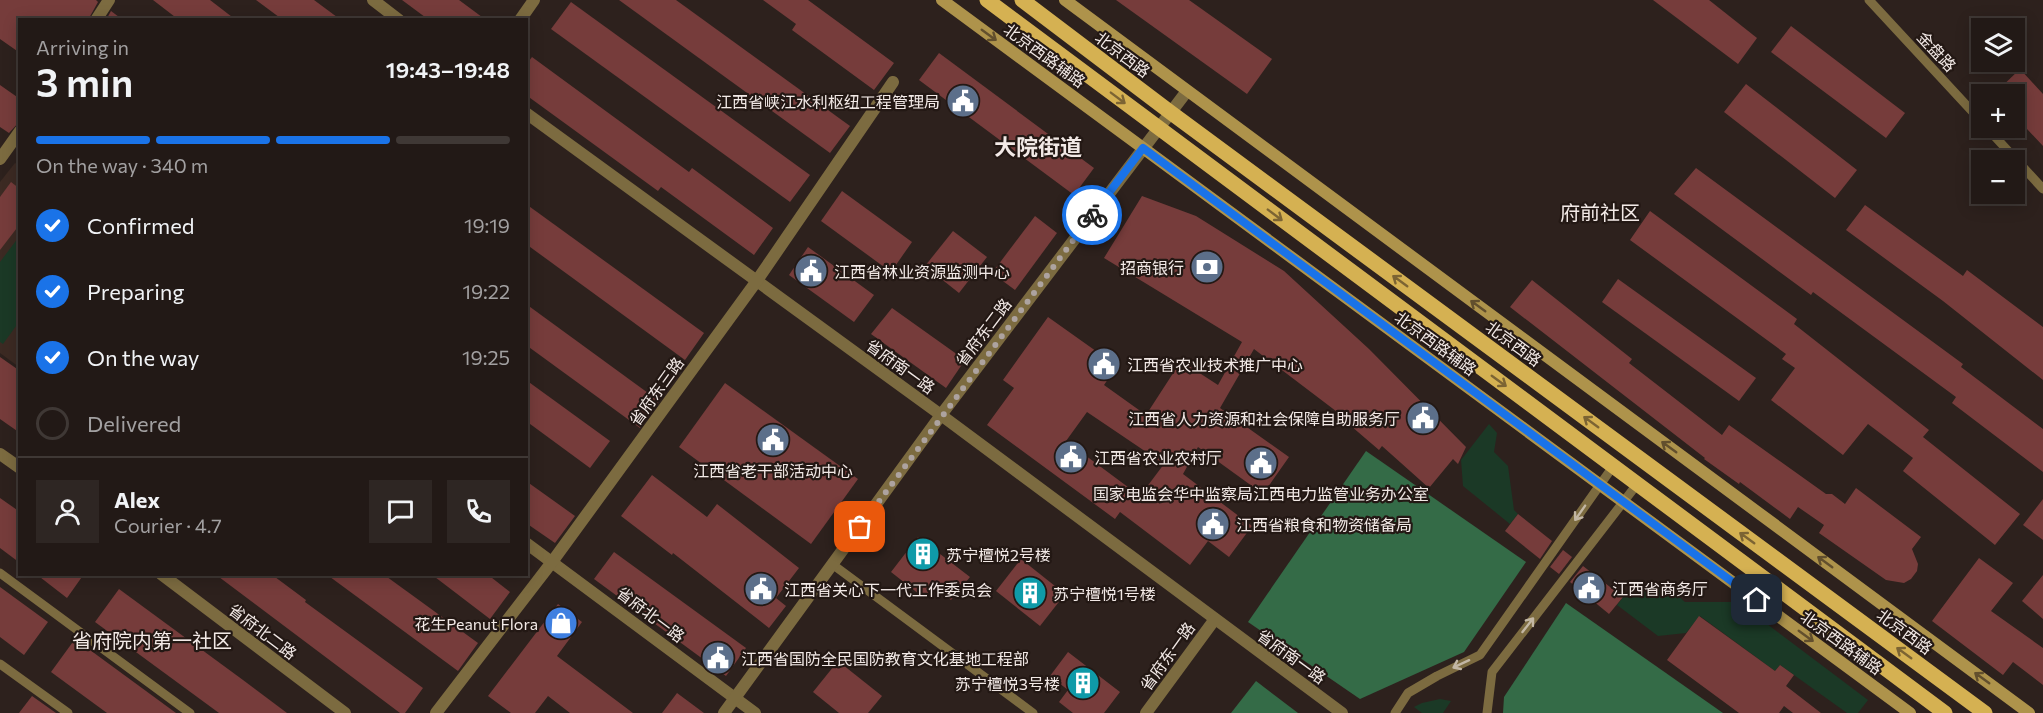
<!DOCTYPE html>
<html lang="en">
<head>
<meta charset="utf-8">
<style>
  :root { --surface:#221916; --page:#2e2623; --text:#f1f3f6; --muted:#a2a0a1; --line:#3f3835; --accent:#1a73e8 }
  body { margin:0; font-family:Commissioner,"Noto Sans SC",sans-serif; background:var(--page); color:var(--text); height:100vh; display:flex; flex-direction:column; font-size:22px; white-space:nowrap }
  * { box-sizing:border-box; margin:0 }
  p { font-size:20px; color:var(--muted) }
  .icon { flex:none; width:33px; height:33px; fill:none; stroke:currentColor; stroke-width:2; stroke-linecap:round; stroke-linejoin:round }
  .map { position:relative; flex:1; overflow:hidden }
  .drawer { position:absolute; left:18px; top:18px; width:510px; height:558px; display:flex; flex-direction:column; background:var(--surface); border-radius:0px; box-shadow:0 3px 15px #0003,0 0 0 2px var(--line) }
  .drawer>* { flex:none }
  .buttons { position:absolute; left:1971px; top:18px; display:grid; gap:12px }
  .buttons a { display:grid; place-items:center; width:54px; height:54px; border-radius:0px; background:var(--surface); box-shadow:0 3px 15px #0003,0 0 0 2px var(--line); font-size:30px }
  .pin { position:absolute; display:grid; place-items:center; width:51px; height:51px; color:#fff; margin:-26px; border-radius:12px; box-shadow:0 3px 9px #0006 }
  .courier { position:absolute; display:grid; place-items:center; width:60px; height:60px; margin:-30px; border:4px solid #1a73e8; border-radius:50%; background:#fff; color:#222; box-shadow:0 2px 8px #0007 }
  .summary em { font-style:normal; font-weight:600 }
  .summary div { display:flex; flex-direction:column-reverse }
  .summary { display:flex; align-items:center; justify-content:space-between; height:102px; padding:0 18px }
  h1 { font-size:39px; font-weight:600; line-height:45px }
  .bar { display:grid; grid-template-columns:repeat(4,1fr); gap:9px 6px; align-content:center; height:72px; padding:0 18px }
  .bar i { height:8px; border-radius:4px; background:var(--line) }
  .bar .selected { background:var(--accent) }
  .bar p { grid-column:span 4 }
  .line { display:flex; align-items:center; gap:15px; padding:0 18px; border-top:2px solid var(--line) }
  .line div { flex:1 }
  .round { display:grid; place-items:center; flex:none; width:63px; height:63px; border-radius:0px; background:var(--page) }
  ol { padding:0 18px; list-style:none }
  li { display:flex; align-items:center; gap:18px; height:66px }
  li p { margin-inline-start:auto }
  li .icon { padding:6px; border-radius:50%; background:var(--accent); color:#fff; stroke-width:4 }
  li:last-child { color:var(--muted) }
  li i { width:33px; height:33px; border:3px solid var(--line); border-radius:50% }
  .map>svg:first-child { display:block }
  .built { fill:#3c2a23 }
  .green { fill:#1b3926 }
  .forest { fill:#346b47 }
  .building { fill:#763c3b; fill-rule:evenodd }
  .lines { fill:none; stroke-linecap:round; stroke-linejoin:round }
  .service { stroke:#7c6b40; stroke-width:9 }
  .minor { stroke:#7c6b40; stroke-width:12 }
  .secondary { stroke:#ae934b; stroke-width:12 }
  .primary { stroke:#d5b152; stroke-width:15 }
  .oneway { stroke:#624f2d }
  .oneway2 { stroke:#7c6433 }
  .oneway3 { stroke:#c3b7a4 }
  .done { stroke:#ada3a0; stroke-width:6; stroke-dasharray:0 10.8 }
  .route { stroke:#1a73e8; stroke-width:8 }
  .labels { text-anchor:middle; dominant-baseline:central; stroke-width:4.5; stroke-linejoin:round; paint-order:stroke }
  .street-label { font-size:16px; fill:#f2e9e6; stroke:#231814 }
  .poi-label { font-size:16px; fill:#f2e9e6; stroke:#231814; text-anchor:start }
  .quarter-label { font-size:20px; fill:#f2e9e6; stroke:#231814 }
  .district-label { font-size:22px; font-weight:bold; fill:#f2e9e6; stroke:#231814 }
</style>
</head>
<body>
<div class="map">
<svg width="2043" height="713" viewBox="0 0 2043 713">
  <rect width="100%" height="100%" fill="#2d211d"/>
  <path class="built" d="M 15,163 L 20,166 L 19,367 L 0,353 L 0,182 Z"/>
  <g class="green">
    <path d="M 18,238 L 20,239 L 19,322 L 3,344 L 0,342 L 0,262 Z"/>
    <path d="M 1489,424 L 1497,433 L 1494,452 L 1508,466 L 1514,510 L 1518,514 L 1510,524 L 1463,486 L 1461,460 Z"/>
    <path d="M 1666,586 L 1685,602 L 1738,602 L 1868,700 L 1858,713 L 1847,713 L 1780,665 L 1775,671 L 1700,616 L 1686,633 L 1658,636 L 1617,605 L 1623,597 Z"/>
    <path d="M 1440,699 L 1451,701 L 1443,713 L 1422,713 L 1414,707 L 1422,703 Z"/>
  </g>
  <g class="forest">
    <path d="M 1366,451 L 1526,562 L 1464,652 L 1360,699 L 1248,622 Z"/>
    <path d="M 1566,603 L 1723,713 L 1503,713 L 1504,697 Z"/>
    <path d="M 1256,681 L 1298,713 L 1231,713 Z"/>
  </g>
  <g class="building">
    <path d="M 0,0 L 96,0 L 98,2 L 88,20 L 20,20 L 20,53 L 0,39 Z"/>
    <path d="M 153,0 L 210,0 L 236,20 L 179,20 Z"/>
    <path d="M 256,0 L 314,0 L 341,20 L 283,20 Z"/>
    <path d="M 402,0 L 459,0 L 486,20 L 429,20 Z"/>
    <path d="M 619,0 L 676,0 L 850,126 L 830,153 Z"/>
    <path d="M 763,0 L 808,0 L 894,63 L 874,90 L 792,30 L 796,24 Z"/>
    <path d="M 1116,0 L 1189,0 L 1272,59 L 1247,94 Z"/>
    <path d="M 1653,0 L 1709,0 L 1757,38 L 1738,64 Z"/>
    <path d="M 571,2 L 810,175 L 790,202 L 551,29 Z"/>
    <path d="M 111,11 L 123,20 L 106,20 Z"/>
    <path d="M 1791,26 L 1905,113 L 1886,138 L 1771,52 Z"/>
    <path d="M 939,53 L 1094,168 L 1074,195 L 919,80 Z"/>
    <path d="M 532,57 L 689,172 L 692,168 L 773,228 L 754,255 L 661,187 L 658,191 L 526,95 L 526,65 Z"/>
    <path d="M 2020,69 L 2043,94 L 2043,146 L 2014,115 L 2014,94 L 1994,94 Z"/>
    <path d="M 1746,84 L 1857,170 L 1835,198 L 1724,112 Z"/>
    <path d="M 0,85 L 20,99 L 20,121 L 9,133 L 0,127 Z"/>
    <path d="M 1696,168 L 1963,364 L 1961,367 L 2043,429 L 2043,472 L 1952,403 L 1956,397 L 1813,292 L 1811,295 L 1674,194 Z"/>
    <path d="M 11,182 L 20,189 L 20,224 L 0,250 L 0,197 Z"/>
    <path d="M 842,191 L 912,242 L 891,272 L 821,221 Z"/>
    <path d="M 1142,196 L 1196,216 L 1284,271 L 1369,349 L 1466,447 L 1458,464 L 1453,459 L 1429,488 L 1382,446 L 1379,450 L 1351,426 L 1353,424 L 1254,349 L 1220,408 L 1289,457 L 1263,494 L 1198,447 L 1183,474 L 1252,526 L 1229,557 L 1208,541 L 1190,565 L 1120,512 L 1115,519 L 987,425 L 1014,388 L 1003,380 L 1048,317 L 1117,366 L 1104,385 L 1146,415 L 1181,361 L 1218,385 L 1242,342 L 1104,258 ZM 1087,412 L 1164,464 L 1140,496 L 1066,441 Z"/>
    <path d="M 526,204 L 704,333 L 685,360 L 526,244 Z"/>
    <path d="M 1865,205 L 1963,276 L 1967,270 L 2043,327 L 2043,380 L 1943,301 L 1846,230 Z"/>
    <path d="M 1650,211 L 1797,319 L 1794,324 L 1929,430 L 1923,437 L 2020,514 L 1995,545 L 1903,471 L 1913,458 L 1868,424 L 1843,455 L 1771,400 L 1795,368 L 1782,359 L 1786,354 L 1630,240 Z"/>
    <path d="M 1035,216 L 1057,233 L 1015,290 L 992,273 Z"/>
    <path d="M 953,231 L 987,257 L 959,293 L 925,266 Z"/>
    <path d="M 808,247 L 874,295 L 854,322 L 789,275 Z"/>
    <path d="M 1618,279 L 1756,378 L 1739,401 L 1602,302 Z"/>
    <path d="M 1532,280 L 1632,359 L 1629,363 L 1722,435 L 1729,425 L 1826,494 L 1832,494 L 1845,504 L 1856,488 L 1921,537 L 1912,549 L 1918,564 L 1917,571 L 1911,579 L 1904,583 L 1886,580 L 1819,533 L 1824,525 L 1798,507 L 1790,519 L 1740,482 L 1739,484 L 1704,459 L 1705,458 L 1510,307 Z"/>
    <path d="M 526,304 L 659,401 L 640,428 L 526,345 Z"/>
    <path d="M 892,308 L 965,360 L 946,388 L 871,334 Z"/>
    <path d="M 0,357 L 20,371 L 20,433 L 0,419 Z"/>
    <path d="M 526,380 L 610,441 L 590,468 L 526,421 Z"/>
    <path d="M 725,383 L 858,479 L 811,544 L 679,447 Z"/>
    <path d="M 652,475 L 707,517 L 717,504 L 799,568 L 776,598 L 786,606 L 769,628 L 673,553 L 672,555 L 621,516 Z"/>
    <path d="M 526,481 L 575,516 L 555,543 L 526,523 Z"/>
    <path d="M 0,498 L 20,512 L 20,563 L 0,548 Z"/>
    <path d="M 2043,499 L 2043,540 L 2023,525 Z"/>
    <path d="M 1518,514 L 1552,541 L 1540,559 L 1505,531 Z"/>
    <path d="M 918,537 L 970,577 L 951,600 L 933,586 L 924,598 L 891,572 Z"/>
    <path d="M 1563,550 L 1572,557 L 1559,574 L 1550,567 Z"/>
    <path d="M 614,552 L 746,648 L 726,676 L 594,579 Z"/>
    <path d="M 1979,558 L 2013,583 L 1991,611 L 2043,648 L 2043,685 L 2013,662 L 2003,675 L 1932,621 Z"/>
    <path d="M 1021,559 L 1065,594 L 1040,626 L 996,591 Z"/>
    <path d="M 1583,566 L 1623,597 L 1609,614 L 1570,582 Z"/>
    <path d="M 36,574 L 84,574 L 67,598 Z"/>
    <path d="M 215,574 L 271,574 L 306,600 L 305,602 L 423,688 L 405,713 L 400,713 Z"/>
    <path d="M 326,574 L 383,574 L 478,643 L 458,671 Z"/>
    <path d="M 431,574 L 487,574 L 510,592 L 490,619 Z"/>
    <path d="M 2043,575 L 2043,619 L 2022,601 Z"/>
    <path d="M 0,587 L 48,622 L 24,655 L 0,637 Z"/>
    <path d="M 119,589 L 243,680 L 287,713 L 219,713 L 95,622 Z"/>
    <path d="M 558,604 L 582,622 L 557,656 L 633,713 L 570,713 L 548,696 L 535,713 L 511,713 L 488,696 Z"/>
    <path d="M 1699,616 L 1775,671 L 1780,665 L 1794,675 L 1786,686 L 1821,713 L 1793,713 L 1784,706 L 1779,713 L 1739,713 L 1667,660 Z"/>
    <path d="M 75,639 L 176,713 L 107,713 L 51,672 Z"/>
    <path d="M 1068,652 L 1120,692 L 1104,713 L 1073,713 L 1059,702 L 1068,690 L 1050,676 Z"/>
    <path d="M 838,661 L 882,696 L 868,713 L 839,713 L 813,692 Z"/>
    <path d="M 677,693 L 704,713 L 662,713 Z"/>
    <path d="M 32,696 L 56,713 L 19,713 Z"/>
  </g>
  <g class="lines">
    <g class="service">
      <path d="M 1869,0 L 1982,122"/>
      <path d="M 1987,128 L 2043,189"/>
      <path d="M 832,564 L 1033,713"/>
      <path d="M 0,573 L 190,713"/>
      <path d="M 0,664 L 68,713"/>
      <path d="M 1395,713 L 1408,693 L 1437,676 L 1480,655 L 1614,465"/>
      <path d="M 1487,713 L 1492,672 L 1638,483"/>
    </g>
    <g class="minor">
      <path d="M 373,0 L 399,20"/>
      <path d="M 96,20 L 109,0"/>
      <path d="M 520,20 L 534,0"/>
      <path d="M 526,113 L 941,415 L 1342,713"/>
      <path d="M 0,159 L 20,131"/>
      <path d="M 0,454 L 20,468"/>
      <path d="M 526,543 L 755,713"/>
      <path d="M 161,574 L 345,713"/>
      <path d="M 436,713 L 552,562 L 756,282 L 893,82"/>
      <path d="M 724,713 L 941,415 L 1187,91"/>
      <path d="M 1146,713 L 1215,619"/>
    </g>
    <g class="secondary">
      <path d="M 942,0 L 1910,713"/>
      <path d="M 1065,0 L 2029,713"/>
    </g>
    <g class="primary">
      <path d="M 987,0 L 1945,713"/>
      <path d="M 1022,0 L 1170,112 L 1985,713"/>
    </g>
  </g>
  <defs><path id="oneway-shaft" d="M-6 0H5M1.5-3L5.5 0L1.5 3" fill="none" stroke-width="1.6" stroke-linecap="round" stroke-linejoin="round" transform="scale(1.5)"/></defs>
  <g class="oneway">
    <use href="#oneway-shaft" transform="translate(989 35) rotate(36)"/>
    <use href="#oneway-shaft" transform="translate(1478 306) rotate(-144)"/>
    <use href="#oneway-shaft" transform="translate(1669 447) rotate(-144)"/>
    <use href="#oneway-shaft" transform="translate(1825 562) rotate(-144)"/>
    <use href="#oneway-shaft" transform="translate(1806 636) rotate(36)"/>
    <use href="#oneway-shaft" transform="translate(1982 678) rotate(-144)"/>
  </g>
  <g class="oneway2">
    <use href="#oneway-shaft" transform="translate(1118 98) rotate(37)"/>
    <use href="#oneway-shaft" transform="translate(1275 215) rotate(37)"/>
    <use href="#oneway-shaft" transform="translate(1400 281) rotate(-144)"/>
    <use href="#oneway-shaft" transform="translate(1499 381) rotate(36)"/>
    <use href="#oneway-shaft" transform="translate(1591 422) rotate(-144)"/>
    <use href="#oneway-shaft" transform="translate(1747 538) rotate(-144)"/>
    <use href="#oneway-shaft" transform="translate(1904 653) rotate(-144)"/>
  </g>
  <g class="oneway3">
    <use href="#oneway-shaft" transform="translate(1580 513) rotate(125)"/>
    <use href="#oneway-shaft" transform="translate(1528 625) rotate(-52)"/>
    <use href="#oneway-shaft" transform="translate(1461 664) rotate(155)"/>
  </g>
  <g class="lines">
    <path class="done" d="M 860,527 L 1092,215"/>
    <path class="route" d="M 1092,215 L 1143,148 L 1757,600"/>
  </g>
  <defs>
    <symbol id="civic-disc" viewBox="-11 -11 22 22"><circle r="9.5" fill="#5c6f8a" stroke="#231814"/><path d="M-.6-6.5H3V-4.5H.6V-3L4-1V1h2V6H-6V1h2V-1L-.6-3ZM-1.2 2.5V6h2.4V2.5Z" fill="#fff"/></symbol>
    <symbol id="bank-disc" viewBox="-11 -11 22 22"><circle r="9.5" fill="#5c6f8a" stroke="#231814"/><path d="M-6-4H6V4H-6ZM0-2.3a2.3 2.3 0 1 0 0 4.6a2.3 2.3 0 1 0 0-4.6Z" fill="#fff"/></symbol>
    <symbol id="building-disc" viewBox="-11 -11 22 22"><circle r="9.5" fill="#0f9aa8" stroke="#231814"/><path d="M-4-6H4V6H1V3H-1V6H-4ZM-2.5-4.3h1.7v1.8h-1.7ZM.8-4.3h1.7v1.8H.8ZM-2.5-1h1.7V.8h-1.7ZM.8-1h1.7V.8H.8Z" fill="#fff"/></symbol>
    <symbol id="shop-disc" viewBox="-11 -11 22 22"><circle r="9.5" fill="#3f7fe0" stroke="#231814"/><path d="M-5-2.5h2.3a2.7 3.5 0 0 1 5.4 0H5L5.5 6h-11ZM-1.5-2.5h3a1.5 2.3 0 0 0-3 0Z" fill="#fff"/></symbol>
  </defs>
  <g fill-rule="evenodd">
    <use href="#civic-disc" x="944" y="82" width="38" height="38"/>
    <use href="#bank-disc" x="1188" y="248" width="38" height="38"/>
    <use href="#civic-disc" x="792" y="252" width="38" height="38"/>
    <use href="#civic-disc" x="1085" y="345" width="38" height="38"/>
    <use href="#civic-disc" x="1404" y="399" width="38" height="38"/>
    <use href="#civic-disc" x="754" y="421" width="38" height="38"/>
    <use href="#civic-disc" x="1052" y="438" width="38" height="38"/>
    <use href="#civic-disc" x="1242" y="444" width="38" height="38"/>
    <use href="#civic-disc" x="1194" y="505" width="38" height="38"/>
    <use href="#building-disc" x="904" y="535" width="38" height="38"/>
    <use href="#civic-disc" x="1570" y="569" width="38" height="38"/>
    <use href="#civic-disc" x="742" y="570" width="38" height="38"/>
    <use href="#building-disc" x="1011" y="574" width="38" height="38"/>
    <use href="#shop-disc" x="542" y="604" width="38" height="38"/>
    <use href="#civic-disc" x="699" y="639" width="38" height="38"/>
    <use href="#building-disc" x="1064" y="664" width="38" height="38"/>
  </g>
  <g class="labels">
    <g class="street-label">
      <text transform="translate(1937 51) rotate(47)">金盘路</text>
      <text transform="translate(1123 54) rotate(37)">北京西路</text>
      <text transform="translate(1045 55) rotate(36)">北京西路辅路</text>
      <text transform="translate(983 332) rotate(-53)">省府东二路</text>
      <text transform="translate(1436 343) rotate(36)">北京西路辅路</text>
      <text transform="translate(1514 343) rotate(36)">北京西路</text>
      <text transform="translate(901 366) rotate(36)">省府南一路</text>
      <text transform="translate(656 391) rotate(-54)">省府东三路</text>
      <text transform="translate(651 614) rotate(37)">省府北一路</text>
      <text transform="translate(263 631) rotate(37)">省府北二路</text>
      <text transform="translate(1905 631) rotate(36)">北京西路</text>
      <text transform="translate(1842 642) rotate(36)">北京西路辅路</text>
      <text transform="translate(1167 656) rotate(-54)">省府东一路</text>
      <text transform="translate(1292 656) rotate(36)">省府南一路</text>
    </g>
    <g class="poi-label">
      <text x="940" y="101" text-anchor="end">江西省峡江水利枢纽工程管理局</text>
      <text x="1184" y="267" text-anchor="end">招商银行</text>
      <text x="834" y="271">江西省林业资源监测中心</text>
      <text x="1127" y="364">江西省农业技术推广中心</text>
      <text x="1400" y="418" text-anchor="end">江西省人力资源和社会保障自助服务厅</text>
      <text x="1094" y="457">江西省农业农村厅</text>
      <text x="773" y="470" text-anchor="middle">江西省老干部活动中心</text>
      <text x="1261" y="493" text-anchor="middle">国家电监会华中监察局江西电力监管业务办公室</text>
      <text x="1236" y="524">江西省粮食和物资储备局</text>
      <text x="946" y="554">苏宁檀悦2号楼</text>
      <text x="1612" y="588">江西省商务厅</text>
      <text x="784" y="589">江西省关心下一代工作委员会</text>
      <text x="1053" y="593">苏宁檀悦1号楼</text>
      <text x="538" y="623" text-anchor="end">花生Peanut Flora</text>
      <text x="741" y="658">江西省国防全民国防教育文化基地工程部</text>
      <text x="1060" y="683" text-anchor="end">苏宁檀悦3号楼</text>
    </g>
    <g class="quarter-label">
      <text x="1600" y="212">府前社区</text>
      <text x="152" y="640">省府院内第一社区</text>
    </g>
    <g class="district-label">
      <text x="1038" y="146">大院街道</text>
    </g>
  </g>
</svg>
<div class="buttons">
<a><svg class="icon" aria-label="layers" viewBox="0 0 24 24"><path d="M12 4l9 5-9 5-9-5zM3 14l9 5 9-5"/></svg></a>
<a>+</a>
<a>−</a>
</div>
<div class="pin" style="left:860px;top:527px;background:#ea580c"><svg class="icon" aria-label="bag" viewBox="0 0 24 24"><path d="M5 8h14l-1 12H6zM9 8a3 3 0 0 1 6 0"/></svg></div>
<div class="pin" style="left:1757px;top:600px;background:#1f2937"><svg class="icon" aria-label="home" viewBox="0 0 24 24"><path d="M3 11l9-7 9 7M6 9v11h12V9"/></svg></div>
<div class="courier" style="left:1092px;top:215px"><svg class="icon" aria-label="bike" viewBox="0 0 24 24"><circle cx="6" cy="16" r="4"/><circle cx="18" cy="16" r="4"/><path d="M6 16l4-8h5l3 8M10 8l3 8H6M13 5h3"/></svg></div>
<section class="drawer">
<div class="summary"><div><h1>3 min</h1><p>Arriving in</p></div><em>19:43–19:48</em></div>
<div class="bar"><i class="selected"></i><i class="selected"></i><i class="selected"></i><i></i><p>On the way · 340 m</p></div>
<ol>
<li><svg class="icon" aria-label="check" viewBox="0 0 24 24"><path d="M5 12l5 5 9-10"/></svg>Confirmed<p>19:19</p></li>
<li><svg class="icon" aria-label="check" viewBox="0 0 24 24"><path d="M5 12l5 5 9-10"/></svg>Preparing<p>19:22</p></li>
<li><svg class="icon" aria-label="check" viewBox="0 0 24 24"><path d="M5 12l5 5 9-10"/></svg>On the way<p>19:25</p></li>
<li><i></i>Delivered</li>
</ol>
<div class="line" style="height:108px"><a class="round"><svg class="icon" aria-label="person" viewBox="0 0 24 24"><circle cx="12" cy="8" r="4"/><path d="M4 21q1-7 8-7t8 7"/></svg></a><div><b>Alex</b><p>Courier · 4.7</p></div><a class="round"><svg class="icon" aria-label="chat" viewBox="0 0 24 24"><path d="M4 5h16v11H9l-5 4z"/></svg></a><a class="round"><svg class="icon" aria-label="phone" viewBox="0 0 24 24"><path d="M5 4h4l2 5-3 2q2 4 5 5l2-3 5 2v4C11 20 4 13 5 4z"/></svg></a></div>
</section>
</div>
</body>
</html>
